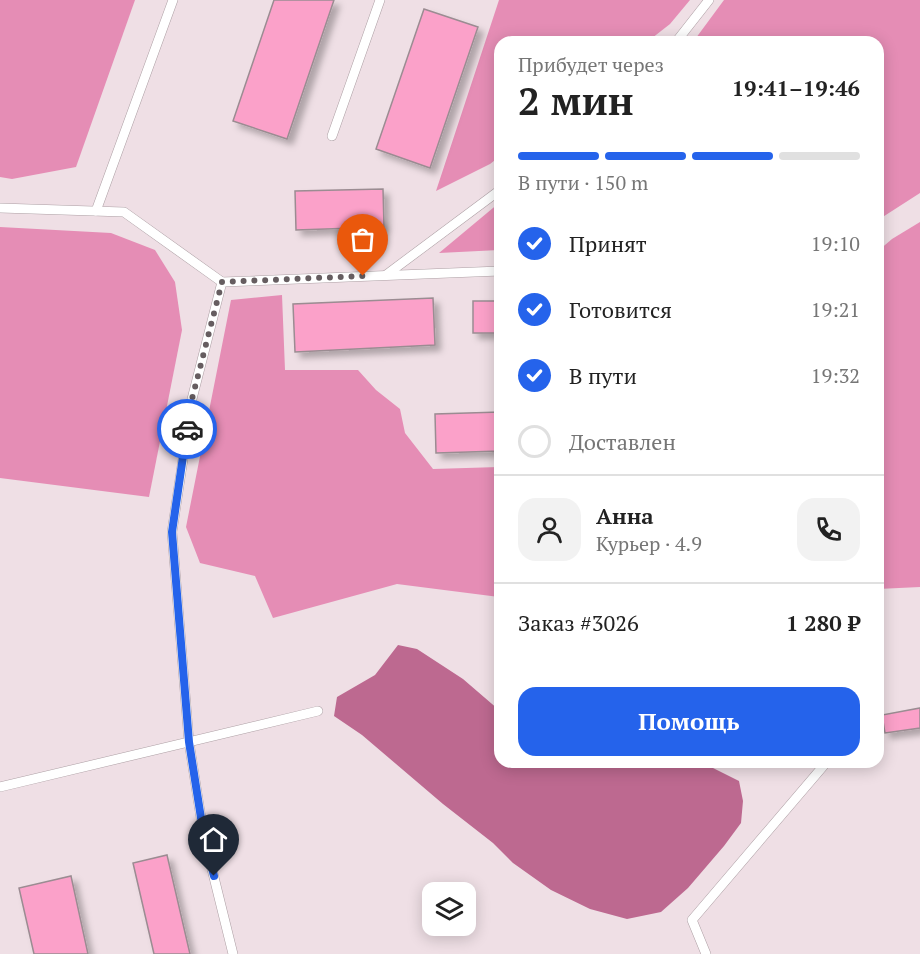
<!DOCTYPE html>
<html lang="ru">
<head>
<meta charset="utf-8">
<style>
  :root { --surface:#fff; --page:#f2f2f2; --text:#222; --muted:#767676; --line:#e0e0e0; --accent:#2563eb }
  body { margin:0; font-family:"PT Serif",serif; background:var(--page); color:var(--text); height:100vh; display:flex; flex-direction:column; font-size:22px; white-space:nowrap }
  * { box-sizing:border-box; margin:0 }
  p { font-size:20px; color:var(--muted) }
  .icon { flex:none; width:33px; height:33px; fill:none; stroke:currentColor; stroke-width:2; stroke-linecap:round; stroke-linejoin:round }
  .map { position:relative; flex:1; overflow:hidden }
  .side { position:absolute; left:494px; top:36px; width:390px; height:732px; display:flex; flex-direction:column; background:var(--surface); border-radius:18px; box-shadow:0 3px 15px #0003 }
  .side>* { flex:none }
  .buttons { position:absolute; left:422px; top:882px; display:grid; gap:12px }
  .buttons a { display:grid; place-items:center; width:54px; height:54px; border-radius:12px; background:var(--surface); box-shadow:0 3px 15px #0003; font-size:30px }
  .pin { position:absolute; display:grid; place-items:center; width:51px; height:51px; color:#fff; margin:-62px -26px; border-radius:50% 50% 50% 0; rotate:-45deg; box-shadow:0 0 6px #0007 }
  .pin .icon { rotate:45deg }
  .courier { position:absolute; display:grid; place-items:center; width:60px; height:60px; margin:-30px; border:4px solid #2563eb; border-radius:50%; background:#fff; color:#222; box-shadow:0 2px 8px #0007 }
  .headline em { font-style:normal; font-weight:700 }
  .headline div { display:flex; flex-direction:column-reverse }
  .headline { display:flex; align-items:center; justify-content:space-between; height:102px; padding:0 24px }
  h1 { font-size:39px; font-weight:700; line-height:45px }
  .bar { display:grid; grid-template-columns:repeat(4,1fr); gap:9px 6px; align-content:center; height:72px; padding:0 24px }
  .bar i { height:8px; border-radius:4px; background:var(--line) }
  .bar .on { background:var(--accent) }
  .bar p { grid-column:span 4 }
  .line { display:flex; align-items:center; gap:15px; padding:0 24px; border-top:2px solid var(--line) }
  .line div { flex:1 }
  .round { display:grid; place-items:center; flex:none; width:63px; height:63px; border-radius:18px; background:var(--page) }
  ol { padding:0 24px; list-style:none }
  li { display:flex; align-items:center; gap:18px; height:66px }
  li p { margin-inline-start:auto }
  li .icon { padding:6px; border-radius:50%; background:var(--accent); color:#fff; stroke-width:4 }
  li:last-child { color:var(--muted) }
  li i { width:33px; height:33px; border:3px solid var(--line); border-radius:50% }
  .button { display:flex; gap:12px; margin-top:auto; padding:12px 24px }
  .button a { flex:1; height:69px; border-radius:18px; background:var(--accent); color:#fff; font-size:24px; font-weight:700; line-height:69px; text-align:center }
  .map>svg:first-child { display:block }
  .forest { fill:#e58db5 }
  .water { fill:#bd6990 }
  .building { fill:#fba1c9; stroke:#9b8c92; stroke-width:1.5; filter:url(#shadow) }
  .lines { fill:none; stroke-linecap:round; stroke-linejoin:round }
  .lane-casing { stroke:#ad9fa4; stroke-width:10 }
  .lane { stroke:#fff; stroke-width:9 }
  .done { stroke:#665d60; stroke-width:6; stroke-dasharray:0 10.8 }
  .route { stroke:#2563eb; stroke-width:8 }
</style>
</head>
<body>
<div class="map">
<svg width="920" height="954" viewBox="0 0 920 954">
  <defs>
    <filter id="shadow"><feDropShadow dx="5.5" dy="5.5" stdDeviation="3" flood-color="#0004"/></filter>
  </defs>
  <rect width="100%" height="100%" fill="#efdfe5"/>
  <g class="forest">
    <path d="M 0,0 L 135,0 L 76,167 L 12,179 L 0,177 Z"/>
    <path d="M 499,0 L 690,0 L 670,24 L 647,42 L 500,42 L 499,157 L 490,164 L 436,191 Z"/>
    <path d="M 724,0 L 920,0 L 920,193 L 878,220 L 878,42 L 693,42 Z"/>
    <path d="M 499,203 L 499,250 L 439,253 Z"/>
    <path d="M 920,222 L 920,587 L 878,589 L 878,251 L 892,239 Z"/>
    <path d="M 0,227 L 111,233 L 155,250 L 175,282 L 182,330 L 149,497 L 0,478 Z"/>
    <path d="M 282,295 L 285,370 L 358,370 L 376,390 L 400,409 L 405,433 L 433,469 L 499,467 L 499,597 L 397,584 L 273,618 L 255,576 L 200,563 L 186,527 L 231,300 Z"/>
  </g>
  <path class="water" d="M 398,645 L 417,649 L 463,679 L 499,710 L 500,762 L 704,762 L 705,764 L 739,781 L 743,801 L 741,823 L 724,846 L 688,888 L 661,912 L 627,919 L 590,909 L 551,890 L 513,863 L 493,843 L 443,804 L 362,735 L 334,716 L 337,697 L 375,675 Z"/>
  <g class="building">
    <path d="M 274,0 L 334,0 L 287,139 L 233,121 Z"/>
    <path d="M 424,9 L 478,27 L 430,168 L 376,149 Z"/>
    <path d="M 383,189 L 384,227 L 296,230 L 295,191 Z"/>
    <path d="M 433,298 L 435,345 L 295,352 L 293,304 Z"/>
    <rect x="473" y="301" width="27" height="32"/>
    <path d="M 500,412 L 500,451 L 436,453 L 435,414 Z"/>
    <path d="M 920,708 L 920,728 L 885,733 L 882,715 Z"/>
    <path d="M 167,855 L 190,954 L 154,954 L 133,863 Z"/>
    <path d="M 71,876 L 88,954 L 34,954 L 19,888 Z"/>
  </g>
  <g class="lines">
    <defs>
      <g id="lane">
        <path d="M 676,42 L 709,0"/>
        <path d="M 332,136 L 380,0"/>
        <path d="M 0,208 L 124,212 L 222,282"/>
        <path d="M 96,211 L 173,0"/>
        <path d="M 386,275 L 500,190"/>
        <path d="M 0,787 L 318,711"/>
        <path d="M 233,954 L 204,837 L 189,742 L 172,532 L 192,399 L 222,282 L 500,271"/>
        <path d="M 706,954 L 692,920 L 825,764"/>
      </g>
    </defs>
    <use href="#lane" class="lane-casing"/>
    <use href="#lane" class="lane"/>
  </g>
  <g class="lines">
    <path class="done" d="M 187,429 L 192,399 L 222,282 L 363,276"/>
    <path class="route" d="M 187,429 L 172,532 L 189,742 L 204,837 L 214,876"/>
  </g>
</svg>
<div class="buttons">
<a><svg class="icon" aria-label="layers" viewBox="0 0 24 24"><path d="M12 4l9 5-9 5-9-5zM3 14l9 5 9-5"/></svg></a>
</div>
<div class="pin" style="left:363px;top:276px;background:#ea580c"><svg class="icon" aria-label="bag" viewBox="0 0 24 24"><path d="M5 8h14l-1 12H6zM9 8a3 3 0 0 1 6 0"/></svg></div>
<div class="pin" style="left:214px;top:876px;background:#1f2937"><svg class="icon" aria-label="home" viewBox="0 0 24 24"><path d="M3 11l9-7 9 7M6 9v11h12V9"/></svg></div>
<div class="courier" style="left:187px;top:429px"><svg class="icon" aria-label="car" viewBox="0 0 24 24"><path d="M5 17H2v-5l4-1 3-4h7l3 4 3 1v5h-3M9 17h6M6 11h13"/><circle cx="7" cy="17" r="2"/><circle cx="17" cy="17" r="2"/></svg></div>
<section class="side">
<div class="headline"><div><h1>2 мин</h1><p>Прибудет через</p></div><em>19:41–19:46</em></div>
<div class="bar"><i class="on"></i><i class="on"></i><i class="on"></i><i></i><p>В пути · 150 m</p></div>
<ol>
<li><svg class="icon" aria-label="check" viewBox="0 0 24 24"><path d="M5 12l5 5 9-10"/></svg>Принят<p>19:10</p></li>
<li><svg class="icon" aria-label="check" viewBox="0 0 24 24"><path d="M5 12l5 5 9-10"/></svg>Готовится<p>19:21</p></li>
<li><svg class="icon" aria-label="check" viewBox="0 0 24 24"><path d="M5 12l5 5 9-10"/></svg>В пути<p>19:32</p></li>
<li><i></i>Доставлен</li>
</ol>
<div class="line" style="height:108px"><a class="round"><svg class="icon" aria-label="person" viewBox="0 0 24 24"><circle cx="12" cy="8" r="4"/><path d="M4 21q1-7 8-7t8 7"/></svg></a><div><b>Анна</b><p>Курьер · 4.9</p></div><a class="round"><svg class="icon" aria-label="phone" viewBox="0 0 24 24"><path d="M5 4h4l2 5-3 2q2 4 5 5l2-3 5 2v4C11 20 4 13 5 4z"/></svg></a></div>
<div class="line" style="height:78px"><div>Заказ #3026</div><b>1 280 ₽</b></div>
<div class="button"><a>Помощь</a></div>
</section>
</div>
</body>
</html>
